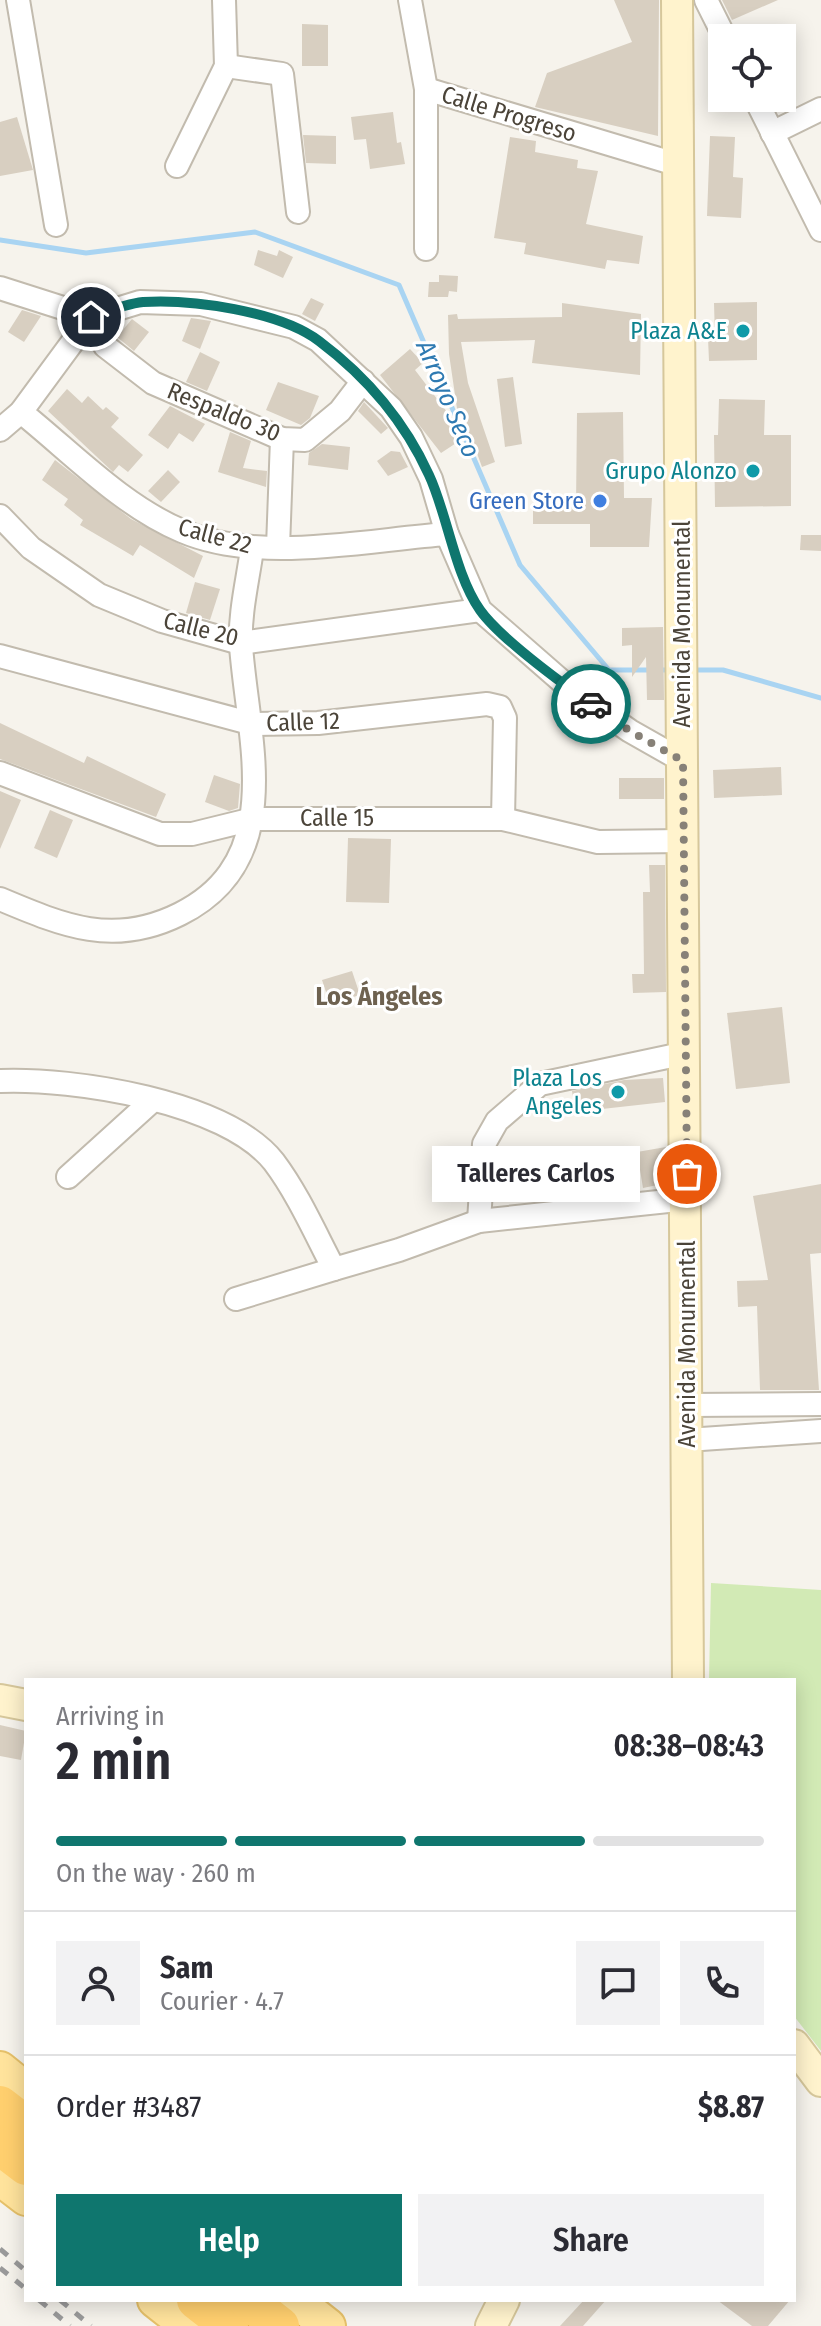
<!DOCTYPE html>
<html lang="en">
<head>
<meta charset="utf-8">
<style>
  :root { --surface:#fff; --page:#f2f2f3; --text:#2b2b33; --muted:#7c7c81; --line:#e1e1e2; --accent:#0f766e }
  body { margin:0; font-family:"Fira Sans Condensed",sans-serif; background:var(--page); color:var(--text); height:100vh; display:flex; flex-direction:column; font-size:30px; white-space:nowrap }
  * { box-sizing:border-box; margin:0 }
  p { font-size:26px; color:var(--muted) }
  .icon { flex:none; width:44px; height:44px; fill:none; stroke:currentColor; stroke-width:2; stroke-linecap:round; stroke-linejoin:round }
  .map { position:relative; flex:1; overflow:hidden }
  .sheet { position:absolute; left:24px; top:1678px; width:772px; height:624px; display:flex; flex-direction:column; background:var(--surface); border-radius:0px; box-shadow:0 4px 20px #0003 }
  .sheet>* { flex:none }
  .controls { position:absolute; left:708px; top:24px; display:grid; gap:16px }
  .controls a { display:grid; place-items:center; width:88px; height:88px; border-radius:0px; background:var(--surface); box-shadow:0 4px 20px #0003; font-size:40px }
  .pin { position:absolute; display:grid; place-items:center; width:68px; height:68px; color:#fff; margin:-34px; border:4px solid #fff; border-radius:50%; box-shadow:0 2px 8px #0007 }
  .courier { position:absolute; display:grid; place-items:center; width:80px; height:80px; margin:-40px; border:6px solid #0f766e; border-radius:50%; background:#fff; color:#222; box-shadow:0 2px 10px #0007 }
  .bubble { position:absolute; height:56px; border-radius:0px; background:var(--surface); box-shadow:0 4px 20px #0003; font-size:26px; font-weight:600; line-height:56px; text-align:center }
  .head em { font-style:normal; font-weight:600 }
  .head div { display:flex; flex-direction:column-reverse }
  .head { display:flex; align-items:center; justify-content:space-between; height:136px; padding:0 32px }
  h1 { font-size:52px; font-weight:600; line-height:60px }
  .bar { display:grid; grid-template-columns:repeat(4,1fr); gap:12px 8px; align-content:center; height:96px; padding:0 32px }
  .bar i { height:10px; border-radius:6px; background:var(--line) }
  .bar .active { background:var(--accent) }
  .bar p { grid-column:span 4 }
  .line { display:flex; align-items:center; gap:20px; padding:0 32px; border-top:2px solid var(--line) }
  .line div { flex:1 }
  .round { display:grid; place-items:center; flex:none; width:84px; height:84px; border-radius:0px; background:var(--page) }
  .cta { display:flex; gap:16px; margin-top:auto; padding:16px 32px }
  .cta a { flex:1; height:92px; border-radius:0px; background:var(--accent); color:#fff; font-size:32px; font-weight:600; line-height:92px; text-align:center }
  .cta a+a { background:var(--page); color:var(--text) }
  .map>svg:first-child { display:block }
  .green { fill:#d2eab5 }
  .lines { fill:none; stroke-linecap:round; stroke-linejoin:round }
  .stream { stroke:#a9d4f2; stroke-width:5 }
  .building { fill:#d8cfc1 }
  .street-casing { stroke:#c2bbae; stroke-width:26 }
  .secondary-casing { stroke:#d6c79b; stroke-width:34 }
  .primary-casing { stroke:#e6c16a; stroke-width:38 }
  .highway-casing { stroke:#e0a43c; stroke-width:42 }
  .street { stroke:#fff; stroke-width:22 }
  .secondary { stroke:#fff3cd; stroke-width:30 }
  .primary { stroke:#ffe39c; stroke-width:34 }
  .highway { stroke:#ffcf6e; stroke-width:38 }
  .rail { stroke:#9a9a9a; stroke-width:5; stroke-dasharray:10 10; stroke-linecap:butt }
  .done { stroke:#878178; stroke-width:8; stroke-dasharray:0 14.4 }
  .route { stroke:#0f766e; stroke-width:10 }
  .culture-dot { fill:#0f9aa8; stroke:#fff; stroke-width:3 }
  .shop-dot { fill:#3f7fe0; stroke:#fff; stroke-width:3 }
  .labels { text-anchor:middle; dominant-baseline:central; stroke-width:6; stroke-linejoin:round; paint-order:stroke }
  .street-label { font-size:24px; fill:#4b4439; stroke:#fff }
  .culture-label { font-size:24px; fill:#0d838f; stroke:#fff; text-anchor:end }
  .shop-label { font-size:24px; fill:#366cbe; stroke:#fff; text-anchor:end }
  .water-label { font-size:26px; font-style:italic; fill:#2e7ab2; stroke:#fff }
  .neighbourhood-label { font-size:26px; font-weight:bold; fill:#6e6250; stroke:#fff }
</style>
</head>
<body>
<div class="map">
<svg width="821" height="2326" viewBox="0 0 821 2326">
  <rect width="100%" height="100%" fill="#f6f3ec"/>
  <path class="green" d="M 711,1583 L 821,1590 L 821,2051 L 794,2016 L 794,1680 L 709,1680 Z"/>
  <g class="lines">
    <g class="stream">
      <path d="M 0,240 L 86,253 L 255,232 L 399,285 L 520,565 L 609,670 L 671,670"/>
      <path d="M 693,670 L 723,670 L 821,698"/>
    </g>
  </g>
  <g class="building">
    <path d="M 614,0 L 659,0 L 658,136 L 535,107 L 547,73 L 632,42 Z"/>
    <path d="M 722,0 L 778,0 L 732,20 Z"/>
    <path d="M 302,24 L 328,25 L 328,66 L 302,66 Z"/>
    <path d="M 393,112 L 397,143 L 401,142 L 405,164 L 370,169 L 366,139 L 354,140 L 351,117 Z"/>
    <path d="M 17,117 L 33,170 L 0,176 L 0,122 Z"/>
    <path d="M 303,135 L 336,136 L 336,164 L 306,163 Z"/>
    <path d="M 710,136 L 735,137 L 733,177 L 743,178 L 741,218 L 707,216 Z"/>
    <path d="M 510,137 L 536,141 L 535,152 L 578,160 L 577,168 L 598,171 L 586,224 L 643,236 L 639,264 L 607,260 L 605,269 L 524,254 L 526,243 L 494,238 Z"/>
    <path d="M 258,250 L 277,256 L 279,250 L 293,257 L 283,278 L 254,265 Z"/>
    <path d="M 439,275 L 458,276 L 457,292 L 449,291 L 448,297 L 428,297 L 429,282 L 439,282 Z"/>
    <path d="M 311,298 L 324,304 L 315,321 L 302,314 Z"/>
    <path d="M 757,302 L 757,360 L 709,361 L 708,338 L 715,338 L 714,303 Z"/>
    <path d="M 562,303 L 641,314 L 640,375 L 532,363 L 535,340 L 461,342 L 468,383 L 495,462 L 482,467 L 470,434 L 441,453 L 380,375 L 410,349 L 423,363 L 415,370 L 460,429 L 449,354 L 448,315 L 457,314 L 458,319 L 562,317 Z"/>
    <path d="M 22,310 L 41,316 L 24,342 L 8,332 Z"/>
    <path d="M 191,318 L 211,321 L 200,349 L 182,341 Z"/>
    <path d="M 132,319 L 149,332 L 134,351 L 117,337 Z"/>
    <path d="M 200,352 L 220,362 L 207,391 L 186,382 Z"/>
    <path d="M 513,377 L 522,444 L 505,447 L 497,379 Z"/>
    <path d="M 278,382 L 319,396 L 310,418 L 301,425 L 266,410 Z"/>
    <path d="M 67,389 L 82,403 L 88,396 L 103,410 L 106,407 L 119,418 L 111,427 L 143,455 L 128,472 L 119,465 L 113,472 L 48,411 Z"/>
    <path d="M 719,399 L 765,400 L 764,435 L 791,435 L 791,506 L 715,507 L 714,435 L 718,435 Z"/>
    <path d="M 364,402 L 388,428 L 381,434 L 358,411 Z"/>
    <path d="M 170,406 L 205,424 L 193,442 L 179,433 L 168,449 L 148,435 Z"/>
    <path d="M 623,412 L 624,498 L 652,498 L 649,547 L 590,547 L 590,524 L 533,524 L 533,506 L 576,506 L 577,413 Z"/>
    <path d="M 230,432 L 251,441 L 243,468 L 267,471 L 266,487 L 218,472 Z"/>
    <path d="M 322,444 L 350,447 L 348,470 L 308,465 L 309,453 Z"/>
    <path d="M 391,451 L 400,452 L 408,467 L 388,476 L 377,461 Z"/>
    <path d="M 55,460 L 131,519 L 203,556 L 194,578 L 140,545 L 133,556 L 80,525 L 83,520 L 64,505 L 68,499 L 42,480 Z"/>
    <path d="M 168,470 L 180,482 L 161,502 L 148,491 Z"/>
    <path d="M 801,535 L 821,535 L 821,551 L 800,550 Z"/>
    <path d="M 195,582 L 220,589 L 210,620 L 186,613 Z"/>
    <path d="M 663,627 L 664,700 L 647,700 L 646,657 L 632,677 L 632,645 L 622,646 L 622,628 Z"/>
    <path d="M 0,723 L 84,763 L 87,756 L 166,794 L 156,817 L 0,759 Z"/>
    <path d="M 781,767 L 782,795 L 714,798 L 713,770 Z"/>
    <path d="M 214,775 L 240,784 L 238,808 L 229,811 L 205,802 Z"/>
    <rect x="619" y="778" width="45" height="21"/>
    <path d="M 0,791 L 21,800 L 0,849 Z"/>
    <path d="M 50,810 L 73,820 L 57,858 L 34,848 Z"/>
    <path d="M 348,838 L 391,839 L 389,903 L 346,902 Z"/>
    <path d="M 649,865 L 665,865 L 666,992 L 633,993 L 632,974 L 644,974 L 643,892 L 650,892 Z"/>
    <path d="M 352,971 L 360,995 L 330,1004 L 322,980 Z"/>
    <path d="M 782,1007 L 790,1083 L 736,1089 L 727,1013 Z"/>
    <path d="M 663,1078 L 665,1102 L 575,1112 L 572,1091 L 624,1080 Z"/>
    <path d="M 666,1147 L 667,1183 L 643,1188 L 637,1152 Z"/>
    <path d="M 821,1184 L 821,1253 L 810,1254 L 819,1390 L 760,1390 L 757,1306 L 738,1307 L 737,1281 L 768,1280 L 753,1196 Z"/>
    <path d="M 0,1725 L 26,1731 L 21,1760 L 0,1756 Z"/>
    <path d="M 584,2300 L 606,2300 L 583,2326 L 560,2326 Z"/>
    <path d="M 717,2300 L 790,2300 L 768,2326 L 752,2326 Z"/>
  </g>
  <g class="lines">
    <defs>
      <g id="street">
        <path d="M 18,0 L 56,225"/>
        <path d="M 410,0 L 426,89 L 426,249"/>
        <path d="M 706,0 L 725,38"/>
        <path d="M 226,66 L 282,74 L 298,212"/>
        <path d="M 426,89 L 679,165"/>
        <path d="M 755,98 L 821,230"/>
        <path d="M 772,133 L 821,109"/>
        <path d="M 177,166 L 226,66 L 224,0"/>
        <path d="M 0,288 L 91,317 L 140,302 L 201,304 L 294,327 L 318,340 L 391,408 L 411,437 L 431,479 L 447,534 L 480,610 L 574,692 L 630,731 L 683,761"/>
        <path d="M 21,412 C 71,452 122,506 182,531 C 259,564 365,540 447,534"/>
        <path d="M 0,430 L 21,412 L 91,317 L 105,346 L 153,383 L 282,439 L 305,440 L 340,411 L 363,381"/>
        <path d="M 0,516 L 31,548 L 99,595 L 162,621 L 240,643 L 480,610"/>
        <path d="M 278,547 L 282,439"/>
        <path d="M 0,656 L 253,724 L 318,723 L 487,704 L 500,707 L 505,718 L 503,819"/>
        <path d="M 0,773 L 160,834 L 192,834 L 253,819 L 503,819 L 598,842 L 683,841"/>
        <path d="M 0,899 C 64,926 114,947 180,914 C 288,860 248,741 241,646 C 239,615 248,579 252,549"/>
        <path d="M 0,1081 C 73,1078 226,1101 274,1162 C 298,1194 315,1233 334,1269 L 399,1250 L 479,1221 L 687,1199"/>
        <path d="M 68,1177 L 153,1100"/>
        <path d="M 479,1221 L 484,1144 L 497,1121 L 540,1084 L 686,1053"/>
        <path d="M 236,1299 L 334,1269"/>
        <path d="M 688,1405 L 821,1404"/>
        <path d="M 687,1440 L 821,1431"/>
      </g>
      <g id="secondary">
        <path d="M 677,0 L 688,1680"/>
        <path d="M 0,1700 L 26,1705"/>
        <path d="M 794,2045 L 821,2081"/>
        <path d="M 491,2326 L 504,2300"/>
      </g>
      <g id="primary">
        <path d="M 0,2069 L 26,2090"/>
        <path d="M 0,2178 L 26,2198"/>
        <path d="M 155,2300 L 188,2326"/>
        <path d="M 295,2300 L 328,2326"/>
      </g>
      <g id="highway">
        <path d="M 0,2105 L 26,2125"/>
        <path d="M 0,2146 L 26,2166"/>
        <path d="M 196,2300 L 229,2326"/>
        <path d="M 247,2300 L 280,2326"/>
      </g>
    </defs>
    <use href="#street" class="street-casing"/>
    <use href="#secondary" class="secondary-casing"/>
    <use href="#primary" class="primary-casing"/>
    <use href="#highway" class="highway-casing"/>
    <use href="#street" class="street"/>
    <use href="#secondary" class="secondary"/>
    <use href="#primary" class="primary"/>
    <use href="#highway" class="highway"/>
    <g class="rail">
      <path d="M 0,2249 L 26,2271"/>
      <path d="M 0,2268 L 26,2289"/>
      <path d="M 39,2300 L 70,2326"/>
      <path d="M 60,2300 L 91,2326"/>
    </g>
  </g>
  <g class="lines">
    <path class="done" d="M 591,704 L 630,731 L 683,761 L 687,1174"/>
    <path class="route" d="M 91,317 C 108,311 125,304 143,302 C 192,299 279,311 319,341 C 367,377 404,420 429,475 C 447,513 455,575 480,610 C 499,637 563,684 591,704"/>
  </g>
  <g class="culture-dot">
    <circle cx="743" cy="331" r="8"/>
    <circle cx="753" cy="471" r="8"/>
    <circle cx="618" cy="1092" r="8"/>
  </g>
  <circle class="shop-dot" cx="600" cy="501" r="8"/>
  <g class="labels">
    <g class="street-label">
      <text transform="translate(509 114) rotate(17)">Calle Progreso</text>
      <text transform="translate(224 412) rotate(22)">Respaldo 30</text>
      <text transform="translate(215 536) rotate(15)">Calle 22</text>
      <text transform="translate(682 624) rotate(-90)">Avenida Monumental</text>
      <text transform="translate(201 629) rotate(14)">Calle 20</text>
      <text transform="translate(303 722) rotate(-2)">Calle 12</text>
      <text x="337" y="818">Calle 15</text>
      <text transform="translate(687 1344) rotate(-90)">Avenida Monumental</text>
    </g>
    <g class="culture-label">
      <text x="727" y="331">Plaza A&amp;E</text>
      <text x="737" y="471">Grupo Alonzo</text>
      <text x="602" y="1078">Plaza Los<tspan x="602" dy="28">Angeles</tspan></text>
    </g>
    <g class="shop-label">
      <text x="584" y="501">Green Store</text>
    </g>
    <g class="water-label">
      <text transform="translate(448 399) rotate(67)">Arroyo Seco</text>
    </g>
    <g class="neighbourhood-label">
      <text x="379" y="996">Los Ángeles</text>
    </g>
  </g>
</svg>
<div class="controls">
<a><svg class="icon" aria-label="locate" viewBox="0 0 24 24"><circle cx="12" cy="12" r="6"/><path d="M12 2v4M12 18v4M2 12h4M18 12h4"/></svg></a>
</div>
<div class="pin" style="left:687px;top:1174px;background:#ea580c"><svg class="icon" aria-label="bag" viewBox="0 0 24 24"><path d="M5 8h14l-1 12H6zM9 8a3 3 0 0 1 6 0"/></svg></div>
<div class="pin" style="left:91px;top:317px;background:#1f2937"><svg class="icon" aria-label="home" viewBox="0 0 24 24"><path d="M3 11l9-7 9 7M6 9v11h12V9"/></svg></div>
<div class="courier" style="left:591px;top:704px"><svg class="icon" aria-label="car" viewBox="0 0 24 24"><path d="M5 17H2v-5l4-1 3-4h7l3 4 3 1v5h-3M9 17h6M6 11h13"/><circle cx="7" cy="17" r="2"/><circle cx="17" cy="17" r="2"/></svg></div>
<div class="bubble" style="left:432px;top:1146px;width:208px">Talleres Carlos</div>
<section class="sheet">
<div class="head"><div><h1>2 min</h1><p>Arriving in</p></div><em>08:38–08:43</em></div>
<div class="bar"><i class="active"></i><i class="active"></i><i class="active"></i><i></i><p>On the way · 260 m</p></div>
<div class="line" style="height:144px"><a class="round"><svg class="icon" aria-label="person" viewBox="0 0 24 24"><circle cx="12" cy="8" r="4"/><path d="M4 21q1-7 8-7t8 7"/></svg></a><div><b>Sam</b><p>Courier · 4.7</p></div><a class="round"><svg class="icon" aria-label="chat" viewBox="0 0 24 24"><path d="M4 5h16v11H9l-5 4z"/></svg></a><a class="round"><svg class="icon" aria-label="phone" viewBox="0 0 24 24"><path d="M5 4h4l2 5-3 2q2 4 5 5l2-3 5 2v4C11 20 4 13 5 4z"/></svg></a></div>
<div class="line" style="height:104px"><div>Order #3487</div><b>$8.87</b></div>
<div class="cta"><a>Help</a><a>Share</a></div>
</section>
</div>
</body>
</html>
